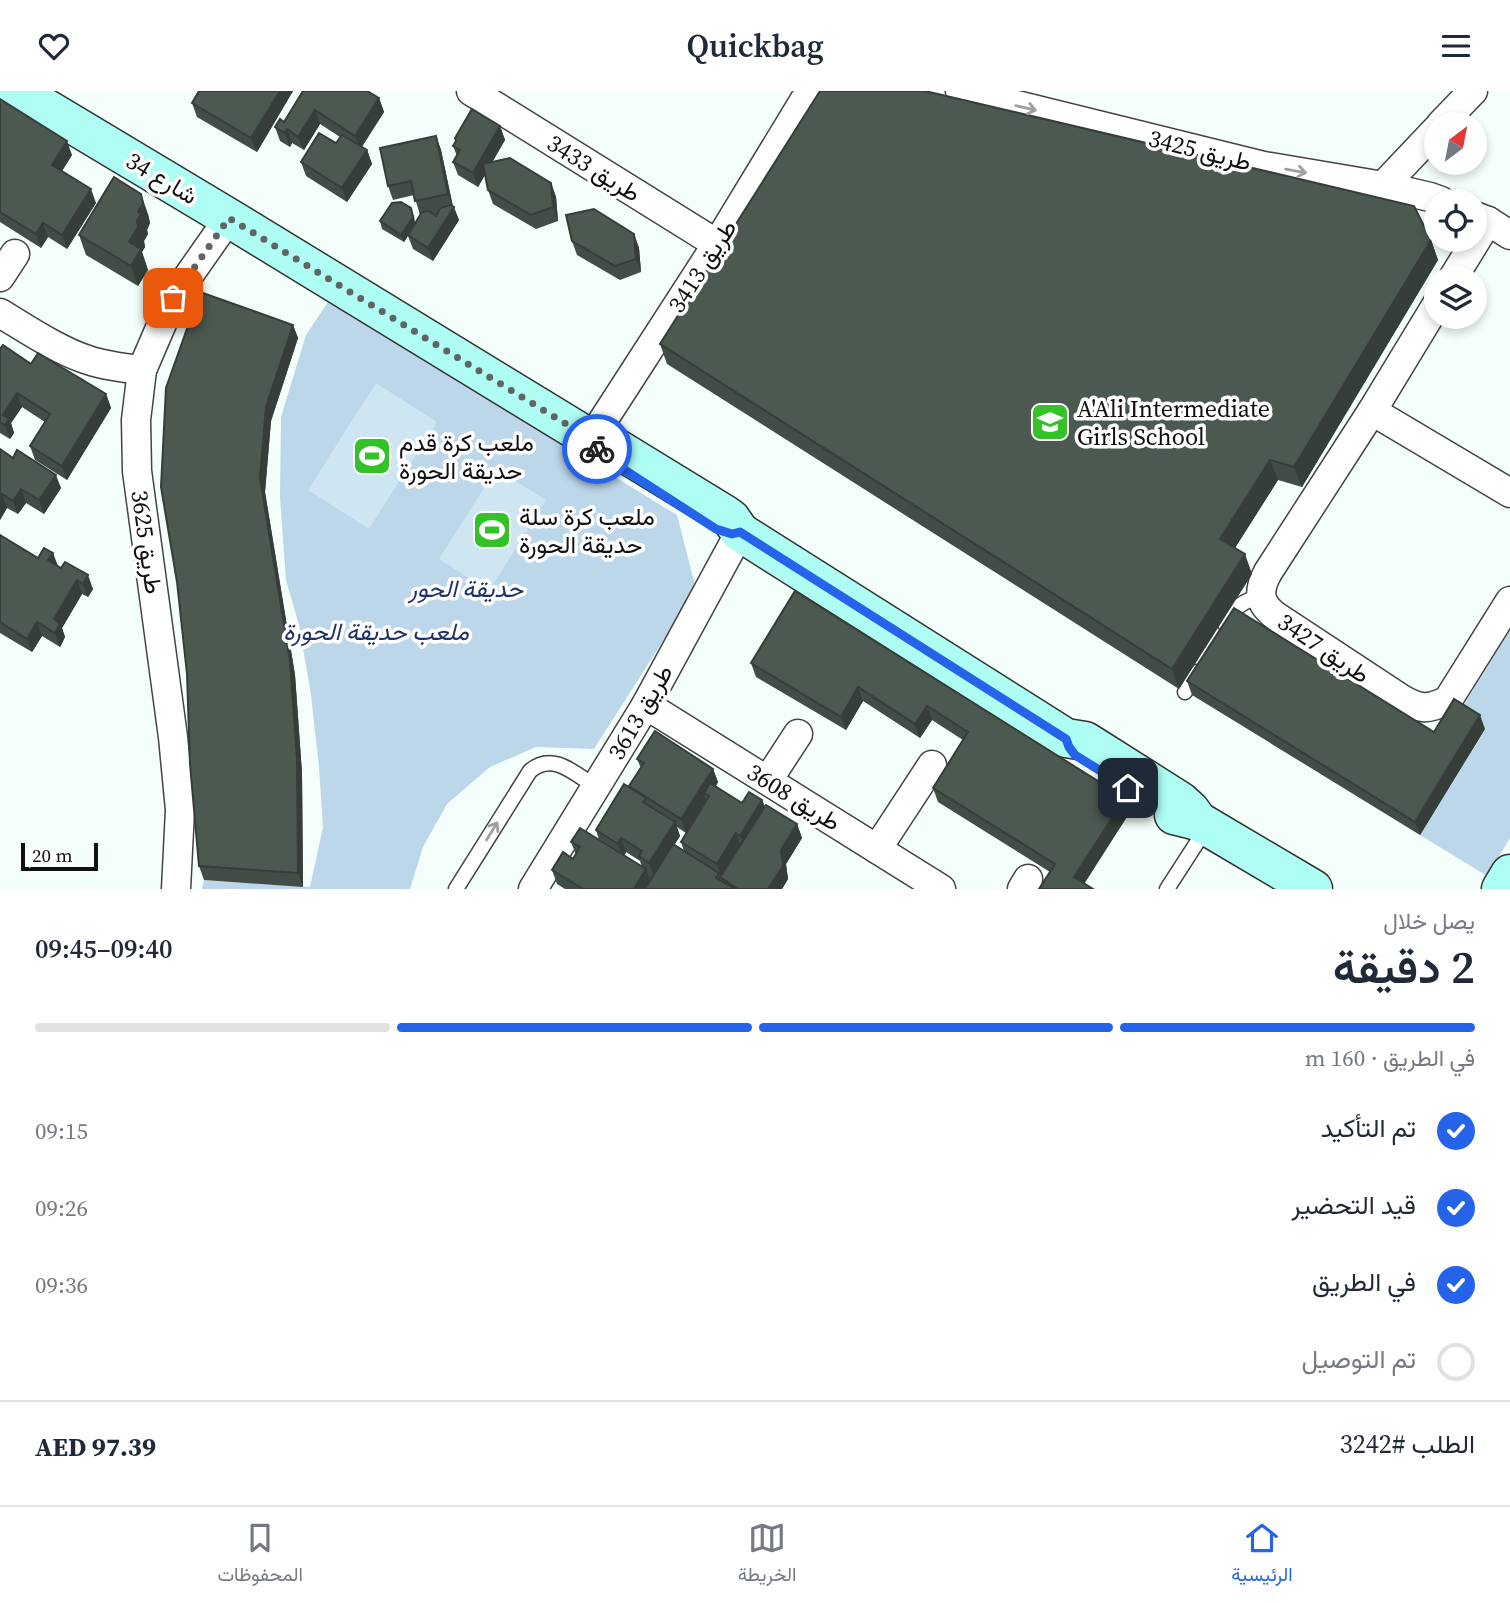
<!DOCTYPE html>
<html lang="ar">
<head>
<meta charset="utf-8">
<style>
  :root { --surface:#fff; --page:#f6f6f7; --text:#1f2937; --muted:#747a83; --line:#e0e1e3; --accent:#2563eb }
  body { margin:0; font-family:"Source Serif 4",Vazirmatn,serif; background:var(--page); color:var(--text); direction:rtl; height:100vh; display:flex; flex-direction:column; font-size:26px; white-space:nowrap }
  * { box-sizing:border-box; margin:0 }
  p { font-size:23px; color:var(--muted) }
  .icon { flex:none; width:38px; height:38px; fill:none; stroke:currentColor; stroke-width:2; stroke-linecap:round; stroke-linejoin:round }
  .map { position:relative; height:798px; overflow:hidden; direction:ltr }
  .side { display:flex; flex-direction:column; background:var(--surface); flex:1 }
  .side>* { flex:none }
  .needle { width:46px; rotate:32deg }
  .fabs { position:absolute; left:1424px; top:21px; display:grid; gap:14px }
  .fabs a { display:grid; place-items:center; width:63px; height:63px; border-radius:50%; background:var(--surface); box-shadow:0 4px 10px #0003; font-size:35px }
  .scale { position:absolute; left:21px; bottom:18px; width:77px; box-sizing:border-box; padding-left:7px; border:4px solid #101010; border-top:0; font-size:19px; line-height:24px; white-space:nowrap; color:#101010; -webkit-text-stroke:5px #fff; paint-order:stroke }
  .pin { position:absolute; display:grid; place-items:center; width:60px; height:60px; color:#fff; margin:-30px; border-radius:14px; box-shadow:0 4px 10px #0006 }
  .courier { position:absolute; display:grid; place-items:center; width:70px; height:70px; margin:-35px; border:5px solid #2563eb; border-radius:50%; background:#fff; color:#222; box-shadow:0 2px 9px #0007 }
  .head em { font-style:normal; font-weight:600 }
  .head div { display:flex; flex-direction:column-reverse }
  .head { display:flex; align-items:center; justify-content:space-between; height:119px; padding:0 35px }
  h1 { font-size:46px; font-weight:600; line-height:52px }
  .bar { display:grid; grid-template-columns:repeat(4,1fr); gap:10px 7px; align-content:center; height:84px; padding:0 35px }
  .bar i { height:9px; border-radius:5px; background:var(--line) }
  .bar .current { background:var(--accent) }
  .bar p { grid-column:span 4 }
  .line { display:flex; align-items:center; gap:18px; padding:0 35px; border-top:2px solid var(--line) }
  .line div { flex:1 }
  ol { padding:0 35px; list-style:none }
  li { display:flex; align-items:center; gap:21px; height:77px }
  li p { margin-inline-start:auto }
  li .icon { padding:7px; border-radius:50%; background:var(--accent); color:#fff; stroke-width:4 }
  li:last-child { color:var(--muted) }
  li i { width:38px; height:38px; border:4px solid var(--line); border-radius:50% }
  header { display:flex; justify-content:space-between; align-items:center; height:91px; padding:0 35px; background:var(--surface); font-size:32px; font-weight:600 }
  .tabs { display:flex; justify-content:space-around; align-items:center; height:98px; border-top:2px solid var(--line); background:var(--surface); font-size:19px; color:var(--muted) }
  .tabs a { display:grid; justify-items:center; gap:4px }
  .tabs .current { color:var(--accent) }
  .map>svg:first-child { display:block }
  .green { fill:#bcd6ea }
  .pitch { fill:#cee6f1 }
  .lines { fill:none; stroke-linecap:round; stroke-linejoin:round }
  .lane-casing { stroke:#434343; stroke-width:17 }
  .street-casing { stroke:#434343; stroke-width:31 }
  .secondary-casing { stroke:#323232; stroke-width:41 }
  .lane { stroke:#fff; stroke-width:14 }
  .street { stroke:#fff; stroke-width:28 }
  .secondary { stroke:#affef3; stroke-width:38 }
  .wall { fill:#414d46; fill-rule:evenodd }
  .shaded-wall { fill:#353e39 }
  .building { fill:#4c5951; stroke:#353e39; stroke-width:2 }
  .oneway { stroke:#9f9f9f }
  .done { stroke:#606463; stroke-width:7; stroke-dasharray:0 12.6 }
  .route { stroke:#2563eb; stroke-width:9 }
  .labels { text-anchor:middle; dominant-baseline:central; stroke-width:7; stroke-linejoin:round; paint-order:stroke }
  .street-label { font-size:24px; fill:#101010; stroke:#fff }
  .poi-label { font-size:24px; fill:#101010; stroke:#fff; text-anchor:start }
  .park-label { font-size:24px; font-style:italic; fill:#1f3169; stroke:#fff }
</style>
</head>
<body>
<header><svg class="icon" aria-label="menu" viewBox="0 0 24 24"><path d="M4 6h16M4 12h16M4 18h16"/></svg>Quickbag<svg class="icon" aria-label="heart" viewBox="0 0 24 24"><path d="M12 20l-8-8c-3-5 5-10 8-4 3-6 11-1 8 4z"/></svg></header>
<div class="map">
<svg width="1510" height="798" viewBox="0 0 1510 798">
  <rect width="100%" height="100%" fill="#f4fffc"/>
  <g class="green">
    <path d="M 328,211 L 677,424 L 696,498 L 594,658 L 536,656 L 490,676 L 447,713 L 423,756 L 410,798 L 202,798 L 204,789 L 310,796 L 323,736 L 319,676 L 311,604 L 299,534 L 286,489 L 280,406 L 281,326 L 306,244 Z"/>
    <path d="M 1510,539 L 1510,747 L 1487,785 L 1420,744 L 1485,639 L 1459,622 Z"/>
  </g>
  <g class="pitch">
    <path d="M 376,292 L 437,331 L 369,438 L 308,399 Z"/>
    <path d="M 496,378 L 546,409 L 489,500 L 439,468 Z"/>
  </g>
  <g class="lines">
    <defs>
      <g id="lane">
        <path d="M 1225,533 C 1234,517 1243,509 1261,506"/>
        <path d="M 1185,601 L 1197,581"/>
        <path d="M 456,798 L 530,680 C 553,660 575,683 596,696"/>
        <path d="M 1167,798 L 1207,736"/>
      </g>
      <g id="street">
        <path d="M 471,0 L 717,153"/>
        <path d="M 960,0 L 1264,75 L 1383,95 L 1430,106 L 1441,110"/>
        <path d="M 1441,33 L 1473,0"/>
        <path d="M 1383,95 L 1437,38"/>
        <path d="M 1475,125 L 1488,130 L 1510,144"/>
        <path d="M 0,186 L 15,163"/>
        <path d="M 1453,187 L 1488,130"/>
        <path d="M 1437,213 L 1372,320 L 1268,481 C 1257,501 1259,513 1277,526 L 1400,607 C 1420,619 1428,619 1448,609 L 1510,510"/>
        <path d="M 0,222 C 25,237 59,260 88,269 C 106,275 123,277 142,279"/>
        <path d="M 1372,320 L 1510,402"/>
        <path d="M 591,348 L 717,153 L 810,0"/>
        <path d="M 646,614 L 941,798"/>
        <path d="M 768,689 L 798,643"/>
        <path d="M 877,758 L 932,674"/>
        <path d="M 176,798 L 180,719 L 173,646 L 137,380 L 136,329 L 142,279 L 173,207 L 229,127"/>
        <path d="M 533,798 L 646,614 L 740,441"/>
        <path d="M 1022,798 L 1028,788"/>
      </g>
      <g id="secondary">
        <path d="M 17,0 L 229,127 L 594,350 L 608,352 L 724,423 L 731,428 L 740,441 L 1066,647 L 1085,650 L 1093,655 L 1180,710 L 1190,719 L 1198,730"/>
        <path d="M 1174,724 L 1198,730 L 1313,798"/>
        <path d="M 1501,798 L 1510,783"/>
      </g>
    </defs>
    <use href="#lane" class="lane-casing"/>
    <use href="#street" class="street-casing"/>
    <use href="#secondary" class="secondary-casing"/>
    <use href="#lane" class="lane"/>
    <use href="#street" class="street"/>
    <use href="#secondary" class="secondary"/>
  </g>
  <g class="wall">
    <path d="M 293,0 L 257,61 L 197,26 L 192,12 Z"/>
    <path d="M 303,0 L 379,7 L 384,21 L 362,56 L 367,59 L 372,73 L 347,111 L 306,85 L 301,71 L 336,52 L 340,46 L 320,33 L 304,59 L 292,52 L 290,56 L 280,50 L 275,36 L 284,31 Z"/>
    <path d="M 0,8 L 72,64 L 62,80 L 96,112 L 67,158 L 48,146 L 41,157 L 0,131 Z"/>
    <path d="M 500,35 L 505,49 L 492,71 L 551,92 L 556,106 L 558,130 L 536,138 L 493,113 L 488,99 L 485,84 L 478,96 L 458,84 L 453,71 L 457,65 L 453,55 Z"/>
    <path d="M 436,45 L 441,59 L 453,115 L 459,129 L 433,170 L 413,158 L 408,145 L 404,151 L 382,138 L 380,130 L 414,124 L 415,132 L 420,124 L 414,104 L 393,109 L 388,95 Z"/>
    <path d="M 148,123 L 150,132 L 147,139 L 148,143 L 144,150 L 145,156 L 142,161 L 148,179 L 138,195 L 86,164 L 79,144 Z"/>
    <path d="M 634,143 L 639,157 L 641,181 L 620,189 L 577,164 L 572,150 Z"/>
    <path d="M 1431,149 L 1438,169 L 1302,396 L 1278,389 L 1235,457 L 1252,483 L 1179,598 L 667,273 L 660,253 Z"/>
    <path d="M 293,234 L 298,247 L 271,330 L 265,401 L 295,584 L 302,682 L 303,796 L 204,789 L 199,775 L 187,583 L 177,491 Z"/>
    <path d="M 0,258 L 31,273 L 106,303 L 111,317 L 67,389 L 35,369 L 30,355 L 45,331 L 22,316 L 11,332 L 14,342 L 10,348 L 0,342 Z"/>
    <path d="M 0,358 L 61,397 L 44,423 L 26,412 L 18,423 L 7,417 L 0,429 Z"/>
    <path d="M 0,444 L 38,467 L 53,462 L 57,475 L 93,498 L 88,506 L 82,503 L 62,537 L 65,546 L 60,556 L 42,545 L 32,561 L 0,542 Z"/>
    <path d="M 795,500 L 1130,721 L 1084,792 L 1050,781 L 938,711 L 933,697 L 963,649 L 932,629 L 920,647 L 863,610 L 846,639 L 756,586 L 751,572 Z"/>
    <path d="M 1187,590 L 1434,641 L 1485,638 L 1420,744 L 1192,604 Z"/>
    <path d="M 637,668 L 713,678 L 718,691 L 716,695 L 742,712 L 762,709 L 765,715 L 797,733 L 802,747 L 786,773 L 788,788 L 782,798 L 565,798 L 557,793 L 552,779 L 573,768 L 576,764 L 571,751 L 599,749 L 596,739 L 630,697 L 629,695 L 641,677 ZM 677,736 L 686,742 L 681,751 L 684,760 L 674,754 L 680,745 ZM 626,761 L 640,770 L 642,776 L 624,765 Z"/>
  </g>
  <g class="shaded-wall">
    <path d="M 280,0 L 293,0 L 257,61 L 251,47 Z"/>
    <path d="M 379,7 L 384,21 L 360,58 L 355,45 Z"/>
    <path d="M 315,19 L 320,33 L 304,59 L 298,46 Z"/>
    <path d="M 500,35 L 505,49 L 478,96 L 473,82 Z"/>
    <path d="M 287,38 L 292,52 L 290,56 L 285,42 Z"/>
    <path d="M 436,45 L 441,59 L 453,117 L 454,116 L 459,129 L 433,170 L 428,157 L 453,117 L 448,103 Z"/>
    <path d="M 67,50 L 72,64 L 57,88 L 52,74 Z"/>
    <path d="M 367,59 L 372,73 L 347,111 L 342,97 Z"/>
    <path d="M 551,92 L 556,106 L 558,130 L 553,116 Z"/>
    <path d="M 91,98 L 96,112 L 67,158 L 62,144 Z"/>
    <path d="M 141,103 L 148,123 L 150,132 L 147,139 L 148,143 L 144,150 L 145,156 L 142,161 L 148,179 L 138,195 L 131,175 L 129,151 L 137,130 Z"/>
    <path d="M 411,117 L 415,133 L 404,151 L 401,144 Z"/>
    <path d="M 43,132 L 48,146 L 41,157 L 36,143 Z"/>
    <path d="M 634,143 L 639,157 L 641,181 L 636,168 Z"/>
    <path d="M 1431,149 L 1438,169 L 1302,396 L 1294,376 Z"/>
    <path d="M 293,234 L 298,247 L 271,330 L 265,401 L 295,584 L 302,682 L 303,796 L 298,782 L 260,387 L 266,316 Z"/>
    <path d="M 17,302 L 22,316 L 11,332 L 14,342 L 10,348 L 5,334 L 3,324 Z"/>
    <path d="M 106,303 L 111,317 L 67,389 L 62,375 Z"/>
    <path d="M 1270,369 L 1278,389 L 1228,468 L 1220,448 Z"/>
    <path d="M 56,384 L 61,397 L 44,423 L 39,409 Z"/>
    <path d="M 21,398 L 26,412 L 18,423 L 13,410 Z"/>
    <path d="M 2,403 L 7,417 L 0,429 L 0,407 Z"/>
    <path d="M 53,462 L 58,475 L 48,469 Z"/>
    <path d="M 1245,463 L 1252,483 L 1179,598 L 1172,578 Z"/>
    <path d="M 88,484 L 93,498 L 88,506 L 83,493 Z"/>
    <path d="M 77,489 L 82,503 L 62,537 L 65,546 L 60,556 L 55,542 L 54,528 Z"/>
    <path d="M 37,531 L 42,545 L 32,561 L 27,548 Z"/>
    <path d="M 858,596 L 863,610 L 846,639 L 841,626 Z"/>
    <path d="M 927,615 L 932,629 L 920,647 L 915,633 Z"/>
    <path d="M 1480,624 L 1485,638 L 1420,744 L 1415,731 Z"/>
    <path d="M 713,678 L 718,691 L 709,706 L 704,702 L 706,710 L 686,742 L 681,728 Z"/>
    <path d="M 1125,707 L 1130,721 L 1081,798 L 1074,786 Z"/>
    <path d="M 762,709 L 767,723 L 746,759 L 740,745 Z"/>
    <path d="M 675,731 L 680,745 L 654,786 L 649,772 Z"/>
    <path d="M 797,733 L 802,747 L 786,773 L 788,788 L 782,798 L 768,798 L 781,759 Z"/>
    <path d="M 736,742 L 741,756 L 722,787 L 717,773 Z"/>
    <path d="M 621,747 L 626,761 L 623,767 L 618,753 Z"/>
    <path d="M 646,778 L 651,792 L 648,798 L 634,798 Z"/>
  </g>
  <g class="building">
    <path d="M 199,0 L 280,0 L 251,47 L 192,12 Z"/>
    <path d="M 303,0 L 367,0 L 379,7 L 355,45 L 315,19 L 298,46 L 287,38 L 285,42 L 275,36 L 280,28 L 284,31 Z"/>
    <path d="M 820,0 L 925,0 L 1414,115 L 1431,149 L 1294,376 L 1270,369 L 1220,448 L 1245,463 L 1172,578 L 660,253 Z"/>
    <path d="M 0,8 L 67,50 L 52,74 L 91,98 L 62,144 L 43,132 L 36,143 L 0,121 Z"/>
    <path d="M 472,18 L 500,35 L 473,82 L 453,71 L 460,59 L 453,55 L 456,50 L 455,47 Z"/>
    <path d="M 319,42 L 336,52 L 342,44 L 367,59 L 342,97 L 301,71 Z"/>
    <path d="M 436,45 L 448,103 L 415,110 L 411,90 L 388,95 L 380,57 Z"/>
    <path d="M 510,67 L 551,92 L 553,116 L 531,124 L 488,99 L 483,73 Z"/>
    <path d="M 114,86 L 141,103 L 143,112 L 138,121 L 141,123 L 137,130 L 138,136 L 129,151 L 141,158 L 131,175 L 79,144 Z"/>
    <path d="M 401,111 L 411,117 L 413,126 L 401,144 L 380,130 L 392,112 Z"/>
    <path d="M 451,114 L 454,116 L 428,157 L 408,144 L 422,121 L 429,120 L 436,125 L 440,117 Z"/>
    <path d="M 594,118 L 634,143 L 636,168 L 615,175 L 572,150 L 566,124 Z"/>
    <path d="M 200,201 L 293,234 L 266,316 L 260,387 L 290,570 L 297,668 L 298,782 L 199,775 L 190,673 L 187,583 L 177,491 L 161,396 L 166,297 Z"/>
    <path d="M 3,254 L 31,273 L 38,262 L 106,303 L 62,375 L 30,355 L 50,323 L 17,302 L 3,324 L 9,328 L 5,334 L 0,331 L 0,258 Z"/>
    <path d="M 0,358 L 13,367 L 17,359 L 56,384 L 39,409 L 21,398 L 13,410 L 2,403 L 0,407 Z"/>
    <path d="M 0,444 L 38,467 L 44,457 L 53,462 L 48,469 L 61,477 L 65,471 L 88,484 L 83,493 L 77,489 L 54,528 L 60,533 L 55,542 L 37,531 L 27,548 L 0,531 Z"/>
    <path d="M 795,500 L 1125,707 L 1074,786 L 1093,798 L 1039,798 L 1055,773 L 933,697 L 968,641 L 927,615 L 915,633 L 858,596 L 841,626 L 751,572 Z"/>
    <path d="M 1234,517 L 1434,641 L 1454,608 L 1480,624 L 1415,731 L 1187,590 Z"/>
    <path d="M 655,640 L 713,678 L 681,728 L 629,695 L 644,672 L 637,668 Z"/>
    <path d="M 710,692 L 742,712 L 749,701 L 762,709 L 740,745 L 736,742 L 717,773 L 681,751 L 709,705 L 704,702 Z"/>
    <path d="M 624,693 L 646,707 L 643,711 L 675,731 L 649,772 L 639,765 L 642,760 L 621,747 L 618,753 L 596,739 Z"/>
    <path d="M 766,714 L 797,733 L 781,759 L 783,775 L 768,798 L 738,798 L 720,786 Z"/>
    <path d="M 580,737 L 646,778 L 634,798 L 583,798 L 552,779 L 563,761 L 573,768 L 580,756 L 571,751 Z"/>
    <path d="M 673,753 L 719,782 L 716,787 L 735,798 L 645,798 Z"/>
  </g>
  <defs><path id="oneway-shaft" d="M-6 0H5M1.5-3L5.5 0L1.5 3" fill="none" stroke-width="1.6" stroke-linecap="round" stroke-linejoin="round" transform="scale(1.75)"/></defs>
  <g class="oneway">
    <use href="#oneway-shaft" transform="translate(1026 17) rotate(13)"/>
    <use href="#oneway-shaft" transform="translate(1296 80) rotate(10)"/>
    <use href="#oneway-shaft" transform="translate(492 740) rotate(-58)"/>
  </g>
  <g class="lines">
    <path class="done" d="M 173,207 L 229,127 L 594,350 L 597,358"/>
    <path class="route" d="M 597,358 L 606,367 L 716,438 L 732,443 L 740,441 L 1066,648 L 1069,656 L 1075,664 L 1128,697"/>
  </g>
  <defs>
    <symbol id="school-square" viewBox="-11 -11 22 22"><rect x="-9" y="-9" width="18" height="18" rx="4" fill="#33c227" stroke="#fff"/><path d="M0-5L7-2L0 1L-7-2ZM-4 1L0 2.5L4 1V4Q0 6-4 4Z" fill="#fff"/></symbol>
    <symbol id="stadium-square" viewBox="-11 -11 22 22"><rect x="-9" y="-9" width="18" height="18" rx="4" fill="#33c227" stroke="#fff"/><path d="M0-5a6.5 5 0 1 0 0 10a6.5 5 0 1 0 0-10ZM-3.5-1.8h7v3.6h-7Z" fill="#fff"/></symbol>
  </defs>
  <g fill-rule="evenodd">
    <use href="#school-square" x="1028" y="309" width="44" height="44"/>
    <use href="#stadium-square" x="350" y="343" width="44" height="44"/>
    <use href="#stadium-square" x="470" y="417" width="44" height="44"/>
  </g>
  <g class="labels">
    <g class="street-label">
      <text transform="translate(1200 59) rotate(14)">طريق 3425</text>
      <text transform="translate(594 77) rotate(32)">طريق 3433</text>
      <text transform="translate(162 87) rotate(31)">شارع 34</text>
      <text transform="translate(702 175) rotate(-57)">طريق 3413</text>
      <text transform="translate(147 451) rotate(82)">طريق 3625</text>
      <text transform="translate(1324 557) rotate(34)">طريق 3427</text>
      <text transform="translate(640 621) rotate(-60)">طريق 3613</text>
      <text transform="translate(794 706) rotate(32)">طريق 3608</text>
    </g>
    <g class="poi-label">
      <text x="1077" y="317">A'Ali Intermediate<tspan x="1077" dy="28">Girls School</tspan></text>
      <text x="399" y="351">ملعب كرة قدم<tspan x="399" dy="28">حديقة الحورة</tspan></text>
      <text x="519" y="425">ملعب كرة سلة<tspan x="519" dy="28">حديقة الحورة</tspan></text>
    </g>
    <g class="park-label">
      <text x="466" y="497">حديقة الحور</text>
      <text x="376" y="540">ملعب حديقة الحورة</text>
    </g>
  </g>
</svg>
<div class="fabs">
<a><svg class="needle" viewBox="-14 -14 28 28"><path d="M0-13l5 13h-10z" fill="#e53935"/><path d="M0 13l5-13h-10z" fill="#747a83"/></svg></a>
<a><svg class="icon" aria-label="locate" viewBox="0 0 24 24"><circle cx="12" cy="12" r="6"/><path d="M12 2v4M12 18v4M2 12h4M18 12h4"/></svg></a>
<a><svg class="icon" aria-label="layers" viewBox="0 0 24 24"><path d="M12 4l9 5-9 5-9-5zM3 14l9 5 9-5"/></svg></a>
</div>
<div class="scale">20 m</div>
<div class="pin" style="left:173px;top:207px;background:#ea580c"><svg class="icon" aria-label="bag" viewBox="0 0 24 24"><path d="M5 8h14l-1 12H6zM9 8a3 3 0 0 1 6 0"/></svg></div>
<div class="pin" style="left:1128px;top:697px;background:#1f2937"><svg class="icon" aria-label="home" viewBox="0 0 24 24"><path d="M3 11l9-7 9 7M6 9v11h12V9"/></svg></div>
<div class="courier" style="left:597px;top:358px"><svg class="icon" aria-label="bike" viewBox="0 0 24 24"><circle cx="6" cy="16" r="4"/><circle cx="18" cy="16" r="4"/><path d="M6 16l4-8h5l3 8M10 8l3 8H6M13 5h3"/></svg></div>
</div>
<section class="side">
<div class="head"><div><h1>2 دقيقة</h1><p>يصل خلال</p></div><em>09:40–09:45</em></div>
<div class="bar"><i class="current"></i><i class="current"></i><i class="current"></i><i></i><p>في الطريق · 160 m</p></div>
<ol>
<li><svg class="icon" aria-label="check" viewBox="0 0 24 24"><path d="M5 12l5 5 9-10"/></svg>تم التأكيد<p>09:15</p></li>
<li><svg class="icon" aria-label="check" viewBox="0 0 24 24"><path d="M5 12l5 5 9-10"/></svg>قيد التحضير<p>09:26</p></li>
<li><svg class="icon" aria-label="check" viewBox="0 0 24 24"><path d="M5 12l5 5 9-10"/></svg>في الطريق<p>09:36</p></li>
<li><i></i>تم التوصيل</li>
</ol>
<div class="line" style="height:91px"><div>الطلب #3242</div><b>AED 97.39</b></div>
</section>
<nav class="tabs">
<a class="current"><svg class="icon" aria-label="home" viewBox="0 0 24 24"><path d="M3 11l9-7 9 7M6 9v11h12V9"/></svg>الرئيسية</a>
<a><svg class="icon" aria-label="map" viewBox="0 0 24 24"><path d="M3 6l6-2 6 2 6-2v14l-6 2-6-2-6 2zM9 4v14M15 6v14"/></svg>الخريطة</a>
<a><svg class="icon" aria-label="saved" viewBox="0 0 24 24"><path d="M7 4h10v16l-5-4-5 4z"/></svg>المحفوظات</a>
</nav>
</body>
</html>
